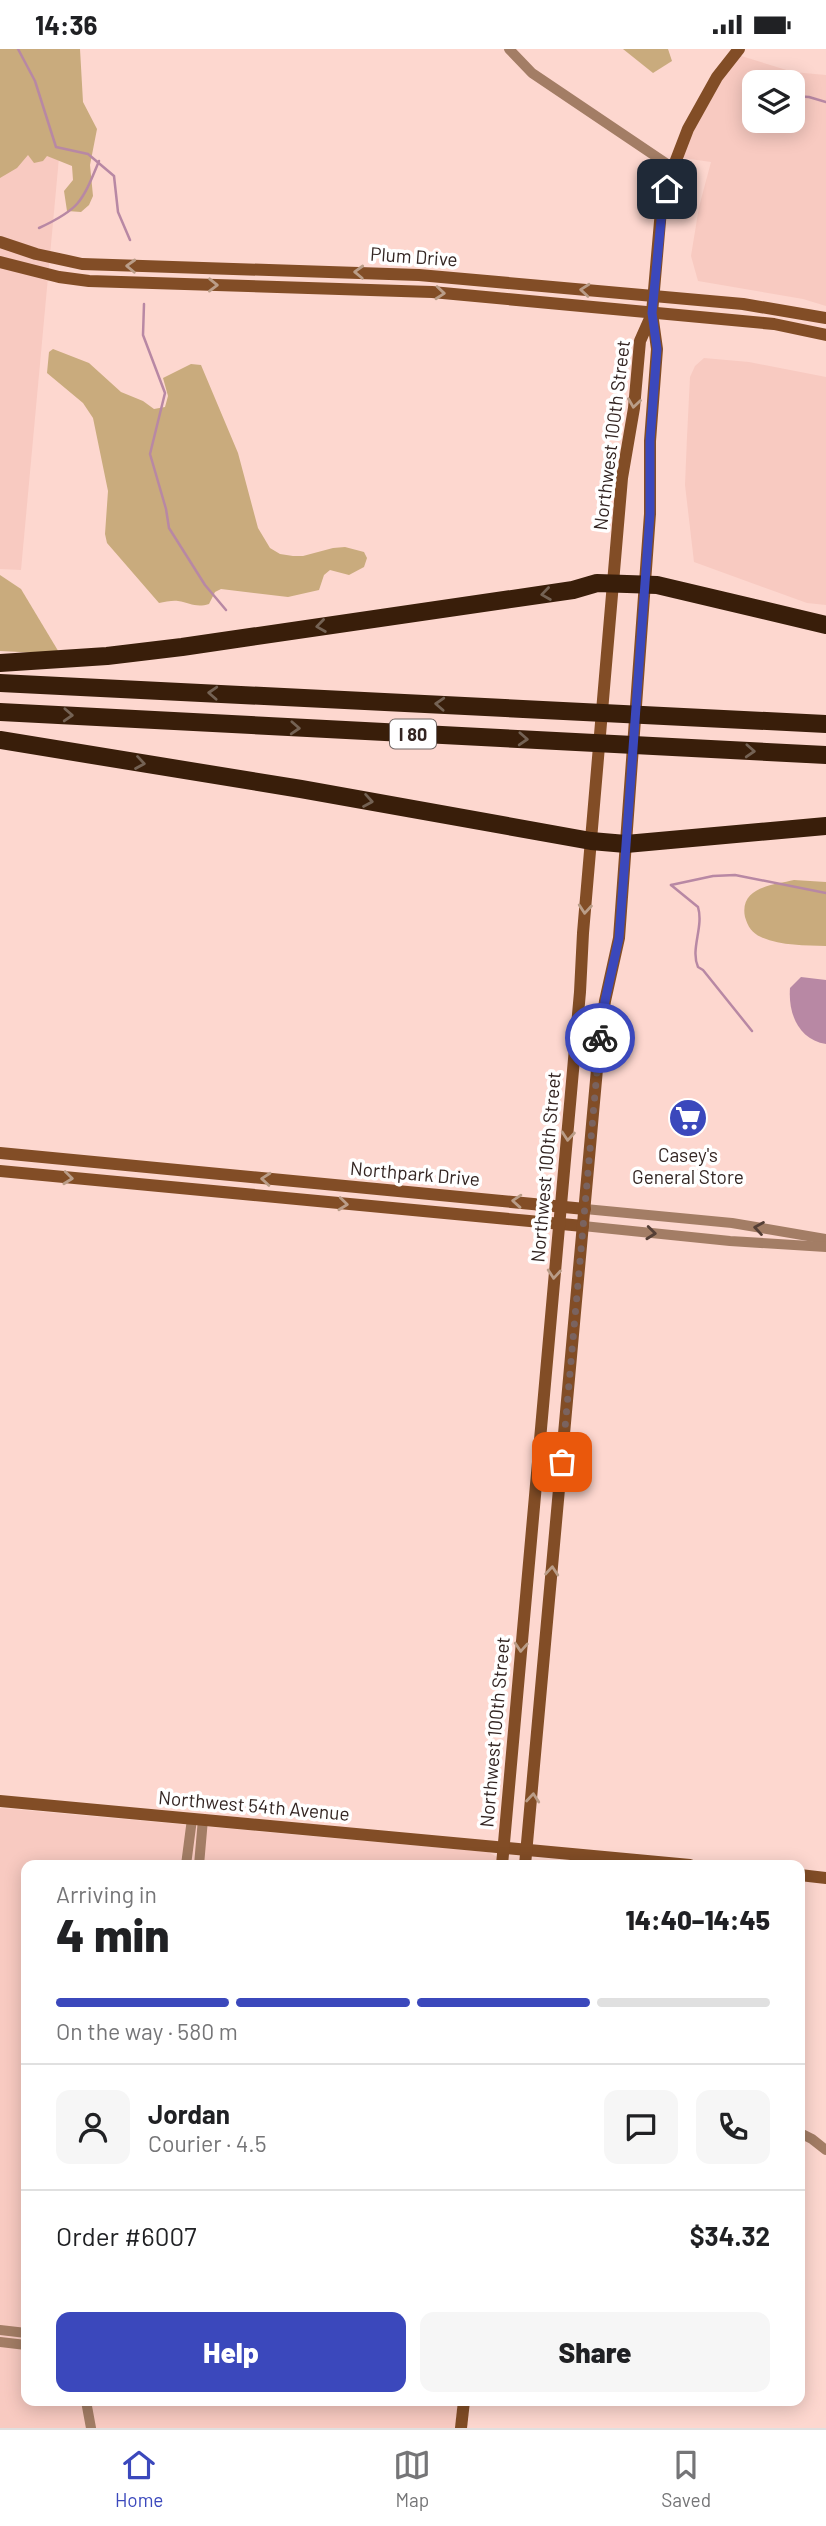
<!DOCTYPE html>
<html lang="en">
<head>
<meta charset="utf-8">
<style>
  :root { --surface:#fff; --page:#f6f6f6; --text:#202124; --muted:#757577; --line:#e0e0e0; --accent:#3b48bc }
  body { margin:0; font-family:Barlow,sans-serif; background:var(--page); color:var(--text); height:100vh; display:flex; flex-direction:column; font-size:26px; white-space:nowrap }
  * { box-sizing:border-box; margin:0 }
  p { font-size:23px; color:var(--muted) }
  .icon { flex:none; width:38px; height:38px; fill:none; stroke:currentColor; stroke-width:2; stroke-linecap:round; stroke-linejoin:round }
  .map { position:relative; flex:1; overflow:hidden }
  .panel { position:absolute; left:21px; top:1811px; width:784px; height:546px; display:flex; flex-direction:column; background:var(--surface); border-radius:14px; box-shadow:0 4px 18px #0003 }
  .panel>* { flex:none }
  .buttons { position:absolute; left:742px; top:21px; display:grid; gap:14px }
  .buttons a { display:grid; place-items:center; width:63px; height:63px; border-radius:14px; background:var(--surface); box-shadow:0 4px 18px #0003; font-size:35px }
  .pin { position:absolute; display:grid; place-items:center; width:60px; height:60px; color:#fff; margin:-30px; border-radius:14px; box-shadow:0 4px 10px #0006 }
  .courier { position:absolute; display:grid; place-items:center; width:70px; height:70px; margin:-35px; border:5px solid #3b48bc; border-radius:50%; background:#fff; color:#222; box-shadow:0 2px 9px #0007 }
  .head em { font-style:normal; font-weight:800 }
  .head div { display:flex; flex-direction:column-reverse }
  .head { display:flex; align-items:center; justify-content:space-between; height:119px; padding:0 35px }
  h1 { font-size:46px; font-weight:800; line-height:52px }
  .bar { display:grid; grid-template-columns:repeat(4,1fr); gap:10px 7px; align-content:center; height:84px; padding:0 35px }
  .bar i { height:9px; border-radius:5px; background:var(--line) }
  .bar .active { background:var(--accent) }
  .bar p { grid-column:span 4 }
  .line { display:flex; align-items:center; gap:18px; padding:0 35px; border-top:2px solid var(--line) }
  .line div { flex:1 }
  .round { display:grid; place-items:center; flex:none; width:74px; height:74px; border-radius:14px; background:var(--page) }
  .primary-button { display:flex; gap:14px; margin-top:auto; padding:14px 35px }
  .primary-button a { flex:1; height:80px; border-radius:14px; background:var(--accent); color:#fff; font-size:28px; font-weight:800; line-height:80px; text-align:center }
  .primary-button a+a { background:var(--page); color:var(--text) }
  .status { display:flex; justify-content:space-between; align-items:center; height:49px; padding:0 35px; background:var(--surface); direction:ltr }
  .status svg { height:19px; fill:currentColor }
  .tab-bar { display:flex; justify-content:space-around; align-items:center; height:98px; border-top:2px solid var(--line); background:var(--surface); font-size:19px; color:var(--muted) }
  .tab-bar a { display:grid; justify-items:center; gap:4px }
  .tab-bar .active { color:var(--accent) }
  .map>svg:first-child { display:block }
  .built { fill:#f8cac1; fill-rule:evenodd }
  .forest { fill:#c9ab7d }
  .water { fill:#b888a4 }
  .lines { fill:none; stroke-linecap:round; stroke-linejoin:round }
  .stream { stroke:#b888a4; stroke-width:2.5 }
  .street { stroke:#a37d65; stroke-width:10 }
  .secondary { stroke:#824d26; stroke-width:12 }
  .highway { stroke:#391e0a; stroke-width:18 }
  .oneway { stroke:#ba9d88 }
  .oneway2 { stroke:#746254 }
  .oneway3 { stroke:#553f36 }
  .done { stroke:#7a635f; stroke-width:7; stroke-dasharray:0 12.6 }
  .route { stroke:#3b48bc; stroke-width:9 }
  .labels { text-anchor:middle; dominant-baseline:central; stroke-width:7; stroke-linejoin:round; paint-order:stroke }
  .shield { fill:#fff; stroke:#706664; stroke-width:2 }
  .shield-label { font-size:18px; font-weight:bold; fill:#332522 }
  .street-label { font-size:19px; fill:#332522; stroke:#fff }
  .poi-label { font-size:19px; fill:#332522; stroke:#fff }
</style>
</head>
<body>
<div class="status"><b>14:36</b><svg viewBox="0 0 49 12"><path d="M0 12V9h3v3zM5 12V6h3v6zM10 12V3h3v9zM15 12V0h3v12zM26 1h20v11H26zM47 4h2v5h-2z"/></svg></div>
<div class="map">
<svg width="826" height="2379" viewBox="0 0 826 2379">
  <rect width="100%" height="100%" fill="#fdd7cf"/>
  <g class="built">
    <path d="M 0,0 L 69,0 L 21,521 L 0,520 Z"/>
    <path d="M 735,5 L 793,23 L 826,26 L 826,257 L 803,250 L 698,232 L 691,207 L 699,158 L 711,113 L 676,108 ZM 754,33 L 793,33 L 793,72 L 754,72 Z"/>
    <path d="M 704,309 L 749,313 L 826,328 L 826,556 L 807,554 L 694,513 L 685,436 L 687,388 L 690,328 L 695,317 Z"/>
    <path d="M 0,1759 L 488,1803 L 501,1810 L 506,1816 L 26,1816 L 26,2352 L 461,2352 L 459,2379 L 0,2379 Z"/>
  </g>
  <g class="forest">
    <path d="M 0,0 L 80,0 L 83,53 L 97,80 L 90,116 L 93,147 L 89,156 L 81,163 L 67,162 L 64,142 L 73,131 L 72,117 L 47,107 L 43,112 L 34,114 L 28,106 L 17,119 L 0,129 Z"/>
    <path d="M 623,0 L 668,0 L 672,12 L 653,24 Z"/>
    <path d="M 53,300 L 89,314 L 121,343 L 143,352 L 154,360 L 165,358 L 168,347 L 163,329 L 191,315 L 201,316 L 238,404 L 258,479 L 270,499 L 280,505 L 293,507 L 303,507 L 333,499 L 345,498 L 364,503 L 367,509 L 364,518 L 349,526 L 330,521 L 324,526 L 319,541 L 288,548 L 221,540 L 215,543 L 209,555 C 196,559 190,554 178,552 C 173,551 165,553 159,554 L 107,494 L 105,485 L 108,442 L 93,369 L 83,354 L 47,324 L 49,303 Z"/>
    <path d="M 0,526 L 21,540 L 60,605 L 0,602 Z"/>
    <path d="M 794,831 L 826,833 L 826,897 C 805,896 781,897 761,888 C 752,884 748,878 745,868 C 739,838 773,836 794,831 Z"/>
  </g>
  <path class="water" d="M 801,928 L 826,931 L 826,995 C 799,991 788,965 790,939 Z"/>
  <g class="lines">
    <g class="stream">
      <path d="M 18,0 L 35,32 L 56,98 L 88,105 L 114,127 L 118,163 L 130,191"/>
      <path d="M 793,47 L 809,48 L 826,53"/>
      <path d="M 39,179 C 80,160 82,153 99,112"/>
      <path d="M 144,255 L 143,286 L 165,344 L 150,405 L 166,460 L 169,479 L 205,536 L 226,561"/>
      <path d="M 671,836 L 698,858 C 704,878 690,900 698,918 L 703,921 L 752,982"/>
      <path d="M 671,836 L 713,827 L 735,826 L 826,844"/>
    </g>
    <g class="street">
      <path d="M 509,0 L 532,24 L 673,119"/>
      <path d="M 585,1160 L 732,1174 L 826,1190"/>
      <path d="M 583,1177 L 730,1192 L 826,1198"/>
      <path d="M 186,1816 L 192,1770"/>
      <path d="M 199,1816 L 203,1770"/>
      <path d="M 800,2084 L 812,2090 L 826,2101"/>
      <path d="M 0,2281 L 26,2284"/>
      <path d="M 0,2293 L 26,2296"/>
      <path d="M 86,2352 L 91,2379"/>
    </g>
    <g class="secondary">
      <path d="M 0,193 L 36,205 L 82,215 L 419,226 L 743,255 L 826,269"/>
      <path d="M 0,213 L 59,228 L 89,232 L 432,243 L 774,275 L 826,286"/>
      <path d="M 0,1104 L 585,1160"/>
      <path d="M 0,1122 L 583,1177"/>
      <path d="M 0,1752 L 690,1816"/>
      <path d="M 502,1816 L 580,943 L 583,884 L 622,429 L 634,359 L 640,292 L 652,265"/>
      <path d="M 525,1816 L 600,987 L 605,952 L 619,889 L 650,465 L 650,392 L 657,300 L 652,264 L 661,161 L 673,119 L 688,80 L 717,28 L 739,0"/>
      <path d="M 800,1826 L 826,1829"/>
      <path d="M 461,2379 L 464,2352"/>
    </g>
    <g class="highway">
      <path d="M 0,614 L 107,607 L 182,598 L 573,541 L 597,534 L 657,536 L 826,576"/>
      <path d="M 0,634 L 826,675"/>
      <path d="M 0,663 L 826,706"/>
      <path d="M 0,691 L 301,740 L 591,792 L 626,795 L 826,777"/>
    </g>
  </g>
  <defs><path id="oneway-chevron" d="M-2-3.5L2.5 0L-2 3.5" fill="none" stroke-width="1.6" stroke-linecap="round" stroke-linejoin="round" transform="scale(1.75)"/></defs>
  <g class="oneway">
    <use href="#oneway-chevron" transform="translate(131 217) rotate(-178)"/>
    <use href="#oneway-chevron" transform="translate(359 223) rotate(-178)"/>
    <use href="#oneway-chevron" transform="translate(213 236) rotate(1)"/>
    <use href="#oneway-chevron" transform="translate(585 241) rotate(-175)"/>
    <use href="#oneway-chevron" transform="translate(440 244) rotate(5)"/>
    <use href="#oneway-chevron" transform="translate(634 354) rotate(98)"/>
    <use href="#oneway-chevron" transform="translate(585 860) rotate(95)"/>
    <use href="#oneway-chevron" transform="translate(568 1087) rotate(95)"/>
    <use href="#oneway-chevron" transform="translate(68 1129) rotate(6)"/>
    <use href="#oneway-chevron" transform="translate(266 1130) rotate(-175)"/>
    <use href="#oneway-chevron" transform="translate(517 1152) rotate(-176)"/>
    <use href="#oneway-chevron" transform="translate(343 1155) rotate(6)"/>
    <use href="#oneway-chevron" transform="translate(554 1225) rotate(95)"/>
    <use href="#oneway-chevron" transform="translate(552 1522) rotate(-85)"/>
    <use href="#oneway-chevron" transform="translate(521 1598) rotate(94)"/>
    <use href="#oneway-chevron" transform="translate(533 1749) rotate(-85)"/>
  </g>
  <g class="oneway2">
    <use href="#oneway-chevron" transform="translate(546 545) rotate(172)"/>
    <use href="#oneway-chevron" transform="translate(321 577) rotate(172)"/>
    <use href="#oneway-chevron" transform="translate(213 644) rotate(-177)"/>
    <use href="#oneway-chevron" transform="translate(440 655) rotate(-177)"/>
    <use href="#oneway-chevron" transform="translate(68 666) rotate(3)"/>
    <use href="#oneway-chevron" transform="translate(295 679) rotate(3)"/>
    <use href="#oneway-chevron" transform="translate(523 690) rotate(3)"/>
    <use href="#oneway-chevron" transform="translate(750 702) rotate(3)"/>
    <use href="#oneway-chevron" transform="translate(140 714) rotate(9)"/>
    <use href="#oneway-chevron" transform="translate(368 752) rotate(10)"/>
  </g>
  <g class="oneway3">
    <use href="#oneway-chevron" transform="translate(759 1179) rotate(-171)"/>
    <use href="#oneway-chevron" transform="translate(651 1184) rotate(6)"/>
  </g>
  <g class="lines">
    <path class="done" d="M 562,1413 L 600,989"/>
    <path class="route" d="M 600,989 L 605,952 L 619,889 L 626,796 L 650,465 L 650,392 L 657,300 L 652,264 L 662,161 L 667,140"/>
  </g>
  <defs>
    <symbol id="supermarket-disc" viewBox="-11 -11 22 22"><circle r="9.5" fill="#3b48bc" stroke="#fff"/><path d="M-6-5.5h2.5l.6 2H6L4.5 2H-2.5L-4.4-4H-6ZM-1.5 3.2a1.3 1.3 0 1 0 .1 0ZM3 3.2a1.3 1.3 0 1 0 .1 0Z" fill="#fff"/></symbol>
  </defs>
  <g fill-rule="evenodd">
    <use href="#supermarket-disc" x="666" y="1047" width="44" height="44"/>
  </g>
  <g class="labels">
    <rect class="shield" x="390" y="670.5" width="46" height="29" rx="5"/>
    <g class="shield-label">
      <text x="413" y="685">I 80</text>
    </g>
    <g class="street-label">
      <text transform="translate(414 207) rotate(4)">Plum Drive</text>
      <text transform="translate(611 386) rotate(-83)">Northwest 100th Street</text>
      <text transform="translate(545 1118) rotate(-85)">Northwest 100th Street</text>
      <text transform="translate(415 1124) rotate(5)">Northpark Drive</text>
      <text transform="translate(494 1683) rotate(-85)">Northwest 100th Street</text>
      <text transform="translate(254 1756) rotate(5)">Northwest 54th Avenue</text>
    </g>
    <g class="poi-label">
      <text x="688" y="1105">Casey's<tspan x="688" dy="22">General Store</tspan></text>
    </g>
  </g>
</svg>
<div class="buttons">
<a><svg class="icon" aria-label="layers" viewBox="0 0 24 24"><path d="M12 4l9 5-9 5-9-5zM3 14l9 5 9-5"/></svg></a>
</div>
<div class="pin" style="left:562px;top:1413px;background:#ea580c"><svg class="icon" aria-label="bag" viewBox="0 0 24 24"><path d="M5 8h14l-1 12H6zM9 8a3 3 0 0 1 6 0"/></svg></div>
<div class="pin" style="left:667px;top:140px;background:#1f2937"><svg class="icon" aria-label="home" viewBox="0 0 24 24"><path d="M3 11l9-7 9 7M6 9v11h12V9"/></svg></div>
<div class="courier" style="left:600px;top:989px"><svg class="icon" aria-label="bike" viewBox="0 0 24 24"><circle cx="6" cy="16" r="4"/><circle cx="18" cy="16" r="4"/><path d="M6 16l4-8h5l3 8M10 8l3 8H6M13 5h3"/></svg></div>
<section class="panel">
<div class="head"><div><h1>4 min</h1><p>Arriving in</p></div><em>14:40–14:45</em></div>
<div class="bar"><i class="active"></i><i class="active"></i><i class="active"></i><i></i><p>On the way · 580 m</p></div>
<div class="line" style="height:126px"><a class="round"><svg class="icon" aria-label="person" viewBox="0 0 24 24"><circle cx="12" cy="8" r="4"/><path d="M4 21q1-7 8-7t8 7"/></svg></a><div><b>Jordan</b><p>Courier · 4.5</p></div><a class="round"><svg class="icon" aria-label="chat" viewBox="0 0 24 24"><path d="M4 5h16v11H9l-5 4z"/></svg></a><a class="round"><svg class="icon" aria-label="phone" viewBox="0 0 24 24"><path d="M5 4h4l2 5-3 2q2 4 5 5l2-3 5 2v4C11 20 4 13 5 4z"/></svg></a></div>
<div class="line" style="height:91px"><div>Order #6007</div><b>$34.32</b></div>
<div class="primary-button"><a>Help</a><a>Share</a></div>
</section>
</div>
<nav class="tab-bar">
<a class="active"><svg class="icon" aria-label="home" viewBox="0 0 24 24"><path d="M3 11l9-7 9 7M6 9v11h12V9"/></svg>Home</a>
<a><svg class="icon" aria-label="map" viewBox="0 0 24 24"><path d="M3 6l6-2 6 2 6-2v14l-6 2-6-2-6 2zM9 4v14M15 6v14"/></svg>Map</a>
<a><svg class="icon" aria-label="saved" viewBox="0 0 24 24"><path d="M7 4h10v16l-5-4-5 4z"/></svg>Saved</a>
</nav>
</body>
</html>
